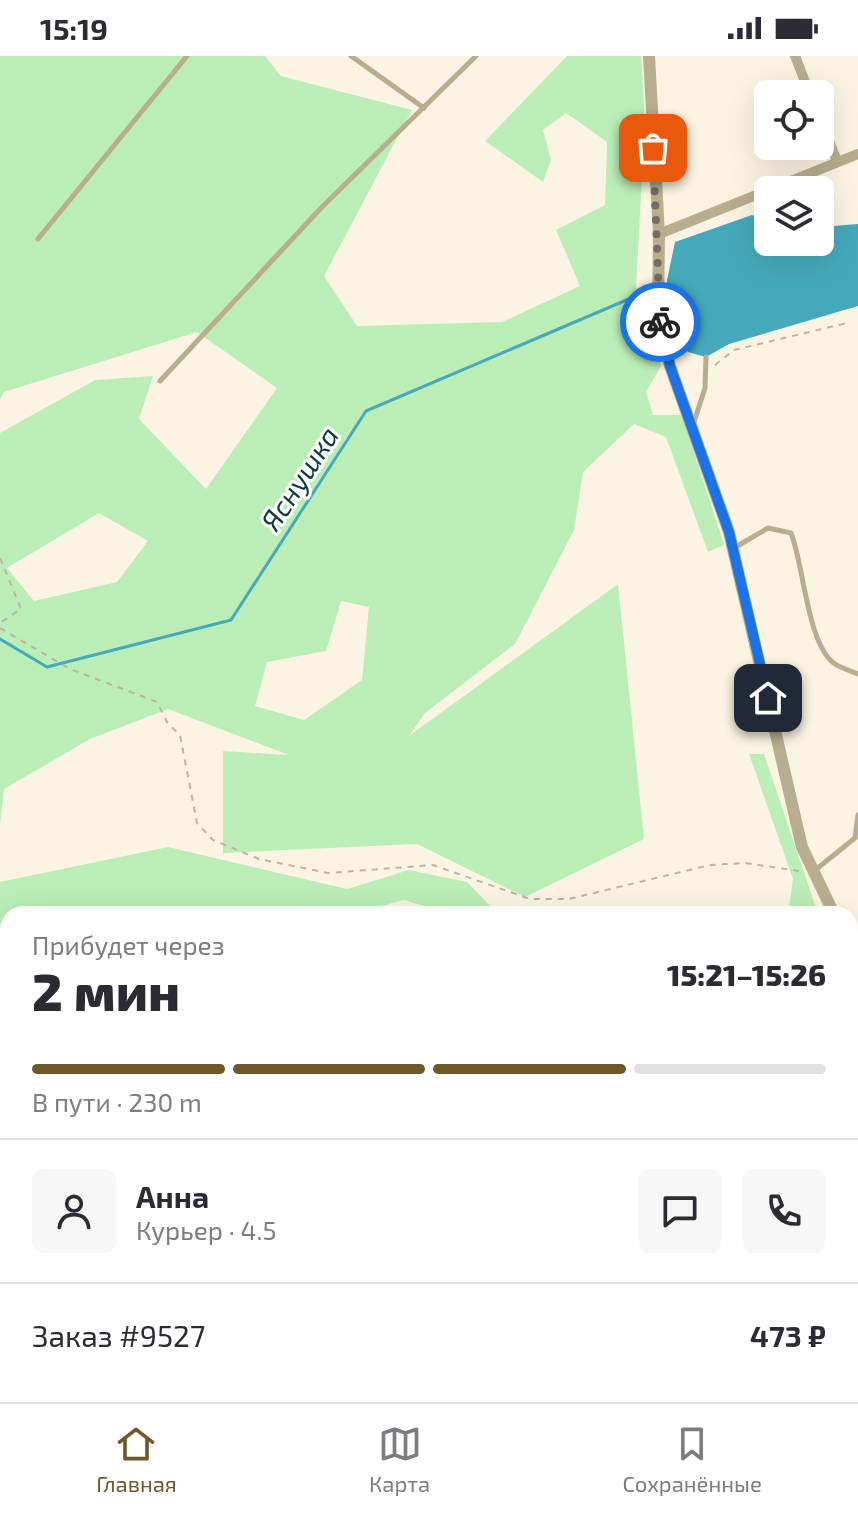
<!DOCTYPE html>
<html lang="ru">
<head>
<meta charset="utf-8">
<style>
  :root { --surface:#fff; --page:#f7f7f7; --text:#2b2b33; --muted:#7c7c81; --line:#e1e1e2; --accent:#6e5827 }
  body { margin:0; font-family:"Exo 2",sans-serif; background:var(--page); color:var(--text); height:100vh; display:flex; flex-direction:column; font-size:30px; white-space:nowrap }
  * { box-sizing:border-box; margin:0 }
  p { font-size:26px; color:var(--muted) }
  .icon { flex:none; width:44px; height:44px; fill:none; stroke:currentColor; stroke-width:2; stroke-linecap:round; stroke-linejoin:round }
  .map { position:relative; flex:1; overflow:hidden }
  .details { position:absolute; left:0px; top:850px; width:858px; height:496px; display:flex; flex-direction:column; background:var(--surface); border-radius:24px 24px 0 0; box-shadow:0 8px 32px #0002 }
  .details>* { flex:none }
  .controls { position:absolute; left:754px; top:24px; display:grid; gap:16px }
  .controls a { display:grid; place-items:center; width:80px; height:80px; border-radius:12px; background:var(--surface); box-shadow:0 8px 32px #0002; font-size:40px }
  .pin { position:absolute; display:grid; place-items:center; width:68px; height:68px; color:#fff; margin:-34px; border-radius:16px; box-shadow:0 4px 12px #0006 }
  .courier { position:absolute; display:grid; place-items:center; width:80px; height:80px; margin:-40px; border:6px solid #1a73e8; border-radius:50%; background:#fff; color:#222; box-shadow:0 2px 10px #0007 }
  .head em { font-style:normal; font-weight:800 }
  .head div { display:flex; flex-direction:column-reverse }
  .head { display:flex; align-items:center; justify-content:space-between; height:136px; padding:0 32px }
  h1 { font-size:52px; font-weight:800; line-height:60px }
  .bar { display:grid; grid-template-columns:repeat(4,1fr); gap:12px 8px; align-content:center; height:96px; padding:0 32px }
  .bar i { height:10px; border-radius:6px; background:var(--line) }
  .bar .current { background:var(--accent) }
  .bar p { grid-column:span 4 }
  .line { display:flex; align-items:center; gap:20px; padding:0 32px; border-top:2px solid var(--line) }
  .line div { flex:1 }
  .round { display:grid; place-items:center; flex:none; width:84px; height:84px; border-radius:12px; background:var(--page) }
  .status { display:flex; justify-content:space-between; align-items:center; height:56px; padding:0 40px; background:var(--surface); direction:ltr }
  .status svg { height:22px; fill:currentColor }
  .dock { display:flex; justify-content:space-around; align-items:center; height:112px; border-top:2px solid var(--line); background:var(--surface); font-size:22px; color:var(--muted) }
  .dock a { display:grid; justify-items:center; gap:4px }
  .dock .current { color:var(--accent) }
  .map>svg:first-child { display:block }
  .green { fill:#bbeeb6; fill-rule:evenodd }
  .water { fill:#45a9bb }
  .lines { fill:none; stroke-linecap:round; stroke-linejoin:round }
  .stream { stroke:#45a9bb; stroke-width:3 }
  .river { stroke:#45a9bb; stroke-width:20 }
  .path { stroke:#bab4a5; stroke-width:2; stroke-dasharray:6 6; stroke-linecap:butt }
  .service { stroke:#b9ad8f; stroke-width:5 }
  .minor { stroke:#b9ad8f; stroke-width:10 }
  .tertiary { stroke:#b9ad8f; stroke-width:12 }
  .done { stroke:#726e63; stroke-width:8; stroke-dasharray:0 14.4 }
  .route { stroke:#1a73e8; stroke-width:10 }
  .labels { text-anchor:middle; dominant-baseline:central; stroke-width:6; stroke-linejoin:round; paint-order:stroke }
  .water-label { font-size:28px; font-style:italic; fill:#0c3b43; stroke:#fff }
</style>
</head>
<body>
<div class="status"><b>15:19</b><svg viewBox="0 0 49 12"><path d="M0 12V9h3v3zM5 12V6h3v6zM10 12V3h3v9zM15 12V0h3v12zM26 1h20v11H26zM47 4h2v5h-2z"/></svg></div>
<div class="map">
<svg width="858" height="1346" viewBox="0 0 858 1346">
  <rect width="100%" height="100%" fill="#fbf4e2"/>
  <g class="green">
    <path d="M 0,0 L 265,0 L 281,20 L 412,54 L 324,220 L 357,270 L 502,266 L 580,230 L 556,174 L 605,149 L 607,86 L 566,57 L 543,74 L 551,104 L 543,126 L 485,85 L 567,0 L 641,0 L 645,65 L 635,250 L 661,310 L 646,336 L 653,359 L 682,359 L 724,489 L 708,496 L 666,381 L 634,368 L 583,416 L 574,474 L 515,588 L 425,657 L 409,680 L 618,528 L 644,783 L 525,841 L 417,788 L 223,797 L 223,695 L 289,699 L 168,653 L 90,683 L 4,733 L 0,769 L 0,377 L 95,324 L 153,320 L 139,363 L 206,433 L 277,332 L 197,276 L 4,336 L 0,343 ZM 99,457 L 148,485 L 117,526 L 34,545 L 7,512 ZM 341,545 L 369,551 L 362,624 L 304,664 L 255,650 L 267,606 L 326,595 Z"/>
    <path d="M 749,698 L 764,698 L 818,858 L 788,858 L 793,823 Z"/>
    <path d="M 168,791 L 347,833 L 409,814 L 467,826 L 498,858 L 449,858 L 404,844 L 350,858 L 236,858 L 227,852 L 223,858 L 8,858 L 8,993 L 0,986 L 0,826 Z"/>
    <path d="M 850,924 L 858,940 L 858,1057 L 850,1056 Z"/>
    <path d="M 0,1077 L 8,1080 L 8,1338 L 14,1338 L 0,1346 Z"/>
    <path d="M 850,1297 L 858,1298 L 858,1346 L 813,1346 L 809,1338 L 850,1338 Z"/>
    <path d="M 275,1338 L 436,1338 L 438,1346 L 275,1346 Z"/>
    <path d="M 511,1338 L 639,1338 L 644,1346 L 508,1346 Z"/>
  </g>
  <path class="water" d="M 752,159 L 768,165 L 768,186 L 820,186 L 820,171 L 858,168 L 858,250 L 729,288 L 706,301 L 688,296 L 669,269 L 667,224 L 675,186 Z"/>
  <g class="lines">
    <path class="stream" d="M 0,583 L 47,611 L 231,564 L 366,355 L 650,234"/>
    <g class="river">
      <path d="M 0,1010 L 8,1017"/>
      <path d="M 490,1346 L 495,1338"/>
    </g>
    <g class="path">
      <path d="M 715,309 L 734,294 L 847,267"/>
      <path d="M 0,502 L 21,553 L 0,567"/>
      <path d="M 0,572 L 70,613 L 157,646 L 168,668 L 180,679 L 197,767 L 213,784 L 259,803 L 328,817 L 433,809 L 530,843 L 569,843 L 710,809 L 745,807 L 799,815"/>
      <path d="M 0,1036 L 8,1069"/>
      <path d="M 368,1338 L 376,1338"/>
      <path d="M 451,1338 L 455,1346"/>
      <path d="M 463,1346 L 469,1338"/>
    </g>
    <g class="service">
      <path d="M 351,0 L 424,52"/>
      <path d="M 38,183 L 187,0"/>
      <path d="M 160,325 L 322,151 L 476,0"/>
      <path d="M 694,366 L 705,332 L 706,301"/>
      <path d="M 734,492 L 768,472 L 791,477 C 804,509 807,589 835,608 C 841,612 851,615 858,618"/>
      <path d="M 814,815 L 855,782 L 858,759"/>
    </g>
    <g class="minor">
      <path d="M 795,0 L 810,38"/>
      <path d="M 820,63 L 837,105"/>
      <path d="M 659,178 L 858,98"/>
    </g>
    <g class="tertiary">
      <path d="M 649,0 L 659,178 L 658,257 L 670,310 L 729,476 L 802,791 L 834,858"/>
      <path d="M 850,891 L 858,908"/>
    </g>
  </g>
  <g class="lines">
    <path class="done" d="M 653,92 L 660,266"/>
    <path class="route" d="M 660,266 L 670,310 L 729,476 L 768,642"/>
  </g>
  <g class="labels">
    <g class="water-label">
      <text transform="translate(299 422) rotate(-57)">Яснушка</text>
    </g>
  </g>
</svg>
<div class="controls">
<a><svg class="icon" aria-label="locate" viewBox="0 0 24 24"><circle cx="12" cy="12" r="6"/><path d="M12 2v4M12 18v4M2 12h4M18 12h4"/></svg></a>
<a><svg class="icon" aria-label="layers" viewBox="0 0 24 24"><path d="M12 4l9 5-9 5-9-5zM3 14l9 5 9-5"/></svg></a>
</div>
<div class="pin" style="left:653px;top:92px;background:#ea580c"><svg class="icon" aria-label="bag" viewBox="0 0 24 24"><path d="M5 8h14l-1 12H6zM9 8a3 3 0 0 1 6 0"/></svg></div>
<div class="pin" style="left:768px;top:642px;background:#1f2937"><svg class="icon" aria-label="home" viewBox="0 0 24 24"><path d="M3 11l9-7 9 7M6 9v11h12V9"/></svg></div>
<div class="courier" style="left:660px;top:266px"><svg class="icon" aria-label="bike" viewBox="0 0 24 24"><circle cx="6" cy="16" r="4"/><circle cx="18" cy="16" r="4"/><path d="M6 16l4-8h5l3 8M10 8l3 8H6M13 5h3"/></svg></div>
<section class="details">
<div class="head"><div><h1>2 мин</h1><p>Прибудет через</p></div><em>15:21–15:26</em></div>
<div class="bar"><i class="current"></i><i class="current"></i><i class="current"></i><i></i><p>В пути · 230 m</p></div>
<div class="line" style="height:144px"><a class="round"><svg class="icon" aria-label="person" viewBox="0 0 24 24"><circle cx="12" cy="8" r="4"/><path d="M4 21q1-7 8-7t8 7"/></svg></a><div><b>Анна</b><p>Курьер · 4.5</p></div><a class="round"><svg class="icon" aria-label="chat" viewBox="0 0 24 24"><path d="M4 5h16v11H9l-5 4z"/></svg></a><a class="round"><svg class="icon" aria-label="phone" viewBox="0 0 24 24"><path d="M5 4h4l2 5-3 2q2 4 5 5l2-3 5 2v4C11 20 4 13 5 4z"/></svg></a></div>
<div class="line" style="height:104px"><div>Заказ #9527</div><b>473 ₽</b></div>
</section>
</div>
<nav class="dock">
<a class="current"><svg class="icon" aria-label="home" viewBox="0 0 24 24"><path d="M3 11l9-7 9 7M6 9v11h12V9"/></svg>Главная</a>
<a><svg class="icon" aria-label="map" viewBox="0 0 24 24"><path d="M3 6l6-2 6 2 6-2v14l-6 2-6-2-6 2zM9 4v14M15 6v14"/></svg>Карта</a>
<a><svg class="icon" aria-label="saved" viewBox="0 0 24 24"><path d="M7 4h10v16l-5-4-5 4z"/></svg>Сохранённые</a>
</nav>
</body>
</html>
